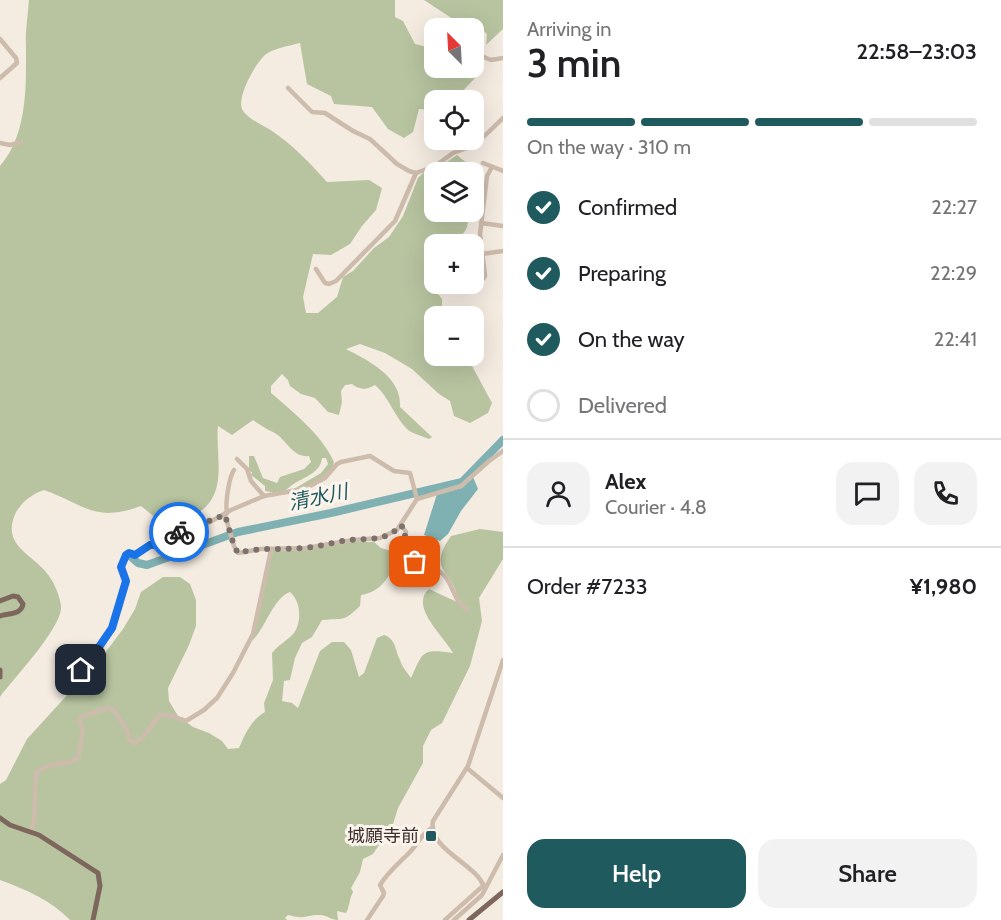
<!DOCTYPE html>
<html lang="en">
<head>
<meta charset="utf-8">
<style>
  :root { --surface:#fff; --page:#f2f2f2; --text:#202124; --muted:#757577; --line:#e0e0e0; --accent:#1f5a5e }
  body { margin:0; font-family:Cabin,"Noto Sans JP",sans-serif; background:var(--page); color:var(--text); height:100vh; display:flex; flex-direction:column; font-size:22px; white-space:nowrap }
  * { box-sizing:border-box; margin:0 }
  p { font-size:20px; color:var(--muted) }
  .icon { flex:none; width:33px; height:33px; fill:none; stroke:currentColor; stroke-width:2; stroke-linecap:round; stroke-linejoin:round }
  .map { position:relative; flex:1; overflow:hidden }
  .sheet { display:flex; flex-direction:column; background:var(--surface); width:498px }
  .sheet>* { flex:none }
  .needle { width:39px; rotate:336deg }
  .fabs { position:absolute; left:424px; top:18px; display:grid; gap:12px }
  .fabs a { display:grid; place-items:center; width:60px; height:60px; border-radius:12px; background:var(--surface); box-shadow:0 6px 24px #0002; font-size:30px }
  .pin { position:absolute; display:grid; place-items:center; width:51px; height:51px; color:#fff; margin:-26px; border-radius:12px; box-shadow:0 3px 9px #0006 }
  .courier { position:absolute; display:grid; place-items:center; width:60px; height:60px; margin:-30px; border:4px solid #1a73e8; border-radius:50%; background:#fff; color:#222; box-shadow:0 2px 8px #0007 }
  .overview em { font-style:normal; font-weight:600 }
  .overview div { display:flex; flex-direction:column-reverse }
  .overview { display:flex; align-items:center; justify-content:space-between; height:102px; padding:0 24px }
  h1 { font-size:39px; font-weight:600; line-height:45px }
  .bar { display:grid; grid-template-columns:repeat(4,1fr); gap:9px 6px; align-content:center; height:72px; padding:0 24px }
  .bar i { height:8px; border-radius:4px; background:var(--line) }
  .bar .current { background:var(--accent) }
  .bar p { grid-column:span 4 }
  .line { display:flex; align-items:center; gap:15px; padding:0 24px; border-top:2px solid var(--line) }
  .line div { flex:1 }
  .round { display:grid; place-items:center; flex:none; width:63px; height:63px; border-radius:18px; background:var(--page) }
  ol { padding:0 24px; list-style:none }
  li { display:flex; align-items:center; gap:18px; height:66px }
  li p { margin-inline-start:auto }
  li .icon { padding:6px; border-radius:50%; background:var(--accent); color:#fff; stroke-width:4 }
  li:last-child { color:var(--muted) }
  li i { width:33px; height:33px; border:3px solid var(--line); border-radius:50% }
  .button { display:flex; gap:12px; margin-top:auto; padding:12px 24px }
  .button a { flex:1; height:69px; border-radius:18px; background:var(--accent); color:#fff; font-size:24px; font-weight:600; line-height:69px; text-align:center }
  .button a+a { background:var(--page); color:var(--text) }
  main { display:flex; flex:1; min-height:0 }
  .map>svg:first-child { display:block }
  .green { fill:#b8c4a0 }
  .water { fill:#7fb0b2 }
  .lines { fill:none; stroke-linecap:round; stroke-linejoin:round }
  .river { stroke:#7fb0b2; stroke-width:8 }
  .minor { stroke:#cdbbac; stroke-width:4.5 }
  .major { stroke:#7d675c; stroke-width:5 }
  .done { stroke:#7c716b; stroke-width:6; stroke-dasharray:0 10.8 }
  .route { stroke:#1a73e8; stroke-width:8 }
  .poi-dot { fill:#1f5a5e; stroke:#fbf5ee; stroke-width:2 }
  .labels { text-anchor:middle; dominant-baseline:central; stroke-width:6; stroke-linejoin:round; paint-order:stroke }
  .poi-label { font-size:18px; fill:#3b302b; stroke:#fbf5ee; text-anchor:end }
  .water-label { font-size:20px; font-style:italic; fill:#1f5a5e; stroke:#fbf5ee }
</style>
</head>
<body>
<main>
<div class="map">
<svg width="503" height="920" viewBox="0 0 503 920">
  <rect width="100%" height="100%" fill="#f4ebe1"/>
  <g class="green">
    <path d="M 29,0 L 395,0 L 395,17 L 403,21 L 415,44 L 435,49 L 435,68 L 467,68 L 476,77 L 454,100 L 435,100 L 435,110 L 419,109 L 413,132 L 404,138 L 388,129 L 372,107 L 334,104 L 331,96 L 307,84 L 300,43 C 289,46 274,48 265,55 C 255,64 237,96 242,109 C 247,119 263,125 272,131 C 293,145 310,163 327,182 L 369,180 L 382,188 L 376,210 L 362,226 L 350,244 L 331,255 L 313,254 L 303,297 L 306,313 L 318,313 L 337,297 L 343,277 L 353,271 L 374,248 L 389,237 L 403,216 L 418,178 L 424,172 L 435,170 L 457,155 L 469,165 L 477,168 L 474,176 L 474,172 L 435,172 L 435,212 L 467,212 C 469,224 468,231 458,238 L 453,234 L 432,239 L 426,248 L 428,281 L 442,299 L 442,316 L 435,316 L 435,356 L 459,356 L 471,364 L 492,403 L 488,413 L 470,423 L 454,416 L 450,401 L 439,394 L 412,369 L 385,353 L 360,344 L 346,349 C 369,361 402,377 400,407 L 432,437 L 429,439 C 423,436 412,434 407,429 C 394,416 389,397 375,385 C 367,390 359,390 352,384 L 345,385 L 341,391 L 342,402 L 339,415 L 328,412 L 315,398 L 301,394 L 290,386 L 288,380 L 282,374 L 271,386 L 271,393 C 293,412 322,435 334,462 C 331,479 309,486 294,489 L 321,473 L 328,464 L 326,458 L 322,458 C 321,472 305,477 295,483 C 291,485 287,490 284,491 C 278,494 271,492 265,491 L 265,486 L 251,475 L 252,472 L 249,471 L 249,456 L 254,456 L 263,478 L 277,483 L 280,477 L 304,469 L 311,462 L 309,456 C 292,458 286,438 273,432 C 266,429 260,425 253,420 L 232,435 L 218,426 C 215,456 229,493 198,513 C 189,519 173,520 162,523 L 141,506 C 94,523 86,505 44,490 C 32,494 23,501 16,512 C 0,547 33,553 49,576 C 55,584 60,597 61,606 C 63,627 14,678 0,697 L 0,166 C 28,134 26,85 26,46 C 25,31 28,15 29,0 Z"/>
    <path d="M 424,0 L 503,0 L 503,29 L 486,45 L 487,34 L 471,20 L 462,25 Z"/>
    <path d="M 480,529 L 503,532 L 503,559 L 479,598 L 482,621 L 470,666 L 442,723 L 431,730 L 423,746 L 423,763 L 398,808 L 393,824 L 373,854 L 363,859 L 360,872 L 351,888 L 353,892 C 349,899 350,906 346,913 L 337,911 L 338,920 C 331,920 327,915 320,915 C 304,915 307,920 288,915 L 285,918 L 287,920 L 70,920 C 52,901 25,889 0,880 L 0,784 L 6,780 L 27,739 L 102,657 L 123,629 L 135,609 L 141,592 L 163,577 L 180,577 L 190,584 L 196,600 L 196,626 L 189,645 L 168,688 L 169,701 L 178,716 L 193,727 L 209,733 L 222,741 L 228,749 L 239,748 C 245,734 251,720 265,712 L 264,703 L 273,680 L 272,653 C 278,645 288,640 294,633 C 302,622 301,601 290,592 C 273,598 265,629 252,641 L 273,550 L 288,551 L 348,542 L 374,542 L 381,548 L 398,553 C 393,572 383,592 361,595 L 360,606 C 343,622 345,618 322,620 L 312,637 L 302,643 L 295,658 L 290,680 L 284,681 L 282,701 L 292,703 L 298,708 L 320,651 L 332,642 L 344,642 L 351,650 L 359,677 L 364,673 L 377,638 L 384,635 C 396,639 395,650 400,660 C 402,667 407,672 411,678 C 423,652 421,648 453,653 C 443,635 409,606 429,589 L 457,602 C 458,571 424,574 451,536 Z"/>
  </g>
  <path class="water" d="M 473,477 L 478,489 L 461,511 L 448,534 L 440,541 L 424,535 L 437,494 L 462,488 Z"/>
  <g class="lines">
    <path class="river" d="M 129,555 L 138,563 L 147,565 L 238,532 L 331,513 L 462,482 L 503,440"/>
    <g class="minor">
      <path d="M 434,21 L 441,28"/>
      <path d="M 0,39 L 16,58 L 17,63 L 0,78"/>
      <path d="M 474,53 L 491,60 L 503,58"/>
      <path d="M 288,88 L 312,112 L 325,113 L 353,131 L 370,139 L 397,164 L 409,171 L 416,173 L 435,166 L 453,153 L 475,145 L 503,118"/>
      <path d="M 0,143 L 10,145 L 21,142"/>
      <path d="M 483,163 L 503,171"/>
      <path d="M 481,223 L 503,226"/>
      <path d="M 452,244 L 457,239"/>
      <path d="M 482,254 L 503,251"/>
      <path d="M 316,269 L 325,283 L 329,284 L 336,281 L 395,221 L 416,173"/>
      <path d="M 474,280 L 483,279 L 485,276 L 480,234 L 487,176 L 492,167"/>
      <path d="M 237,459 L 247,469 L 251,481 L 264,496"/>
      <path d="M 227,513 C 225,504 229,477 234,470"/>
      <path d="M 225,515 L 234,546 L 238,553 L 261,549 L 306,548 L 353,540 L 380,538 L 397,530 L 417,499 L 461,486 L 489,461 L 503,451"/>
      <path d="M 401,525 L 406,532 L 400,554 C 412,565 432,563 444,575 C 454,586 454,603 468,610"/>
      <path d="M 82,677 C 78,657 102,648 111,631 C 115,623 126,590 126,581 C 127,575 122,570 122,563 L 129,553 L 136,555 L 150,545 L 167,544 L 173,541 L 174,535 L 178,533 L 210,522 L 231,510 L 264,496 L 304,489 L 325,478 L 337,464 L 341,462 L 370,456 L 394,471 L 410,473 L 417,499"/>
      <path d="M 467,768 L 503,798"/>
      <path d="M 31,831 L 34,821 L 36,774 C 45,761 66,767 78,758 L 83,730 L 79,720 L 81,717 L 107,708 L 114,710 L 126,728 L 130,741 L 135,743 L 143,737 L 160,715 L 168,715 L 186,721 L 204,710 L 217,698 L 233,673 L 253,634 L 271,550"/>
      <path d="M 484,887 C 476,863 428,850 433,821 L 468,766 L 503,660"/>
      <path d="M 367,920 L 383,896 L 384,893 L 380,885 C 388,872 398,864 409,853 C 417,845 422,833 432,828"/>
      <path d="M 445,920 L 484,885"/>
      <path d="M 454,920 L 482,895 L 503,855"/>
    </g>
    <g class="major">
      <path d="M 0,601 L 13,596 L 18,597 L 23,604 C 21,615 9,613 0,616"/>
      <path d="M 0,670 L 0,677"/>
      <path d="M 0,818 L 10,825 L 39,835 L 98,873 L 100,886 L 93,920"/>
      <path d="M 469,920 L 503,892"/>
    </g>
  </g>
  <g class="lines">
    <path class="done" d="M 179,532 L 225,515 L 234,546 L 238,553 C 259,547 281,550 303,548 C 319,547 334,542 349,540 C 368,538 387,542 401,525 L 406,532 L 400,554 L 415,562"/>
    <path class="route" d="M 81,670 L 84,661 L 99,647 L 112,628 L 126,581 L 121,567 L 126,555 L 129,553 L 135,555 L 150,545 L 167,544 L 173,541 L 174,536 L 179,532"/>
  </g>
  <rect class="poi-dot" x="425" y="830" width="12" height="12" rx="3"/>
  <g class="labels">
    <g class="poi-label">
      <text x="419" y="836">城願寺前</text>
    </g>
    <g class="water-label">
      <text transform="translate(318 497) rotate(-12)">清水川</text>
    </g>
  </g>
</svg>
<div class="fabs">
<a><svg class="needle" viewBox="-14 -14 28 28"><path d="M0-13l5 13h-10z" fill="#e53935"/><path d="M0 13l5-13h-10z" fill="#757577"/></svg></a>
<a><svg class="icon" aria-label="locate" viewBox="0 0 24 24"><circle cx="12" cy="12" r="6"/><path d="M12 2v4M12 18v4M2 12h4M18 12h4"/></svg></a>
<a><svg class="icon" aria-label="layers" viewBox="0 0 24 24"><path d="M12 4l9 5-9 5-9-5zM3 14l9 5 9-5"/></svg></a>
<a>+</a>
<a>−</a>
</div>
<div class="pin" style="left:415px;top:562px;background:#ea580c"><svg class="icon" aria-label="bag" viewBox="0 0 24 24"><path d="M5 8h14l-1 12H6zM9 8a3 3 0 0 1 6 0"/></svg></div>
<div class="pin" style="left:81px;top:670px;background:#1f2937"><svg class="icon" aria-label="home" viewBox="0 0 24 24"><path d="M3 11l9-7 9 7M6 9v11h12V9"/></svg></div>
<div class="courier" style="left:179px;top:532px"><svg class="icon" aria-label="bike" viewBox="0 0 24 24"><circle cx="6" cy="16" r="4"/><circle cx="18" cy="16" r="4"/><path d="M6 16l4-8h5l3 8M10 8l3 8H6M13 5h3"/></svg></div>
</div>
<section class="sheet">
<div class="overview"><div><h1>3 min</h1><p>Arriving in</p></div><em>22:58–23:03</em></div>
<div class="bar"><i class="current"></i><i class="current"></i><i class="current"></i><i></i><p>On the way · 310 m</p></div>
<ol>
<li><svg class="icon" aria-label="check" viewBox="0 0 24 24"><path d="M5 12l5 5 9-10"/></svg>Confirmed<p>22:27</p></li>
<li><svg class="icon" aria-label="check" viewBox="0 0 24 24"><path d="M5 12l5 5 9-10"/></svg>Preparing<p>22:29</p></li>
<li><svg class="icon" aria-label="check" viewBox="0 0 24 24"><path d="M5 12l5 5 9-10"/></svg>On the way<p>22:41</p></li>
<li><i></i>Delivered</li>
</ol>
<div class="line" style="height:108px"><a class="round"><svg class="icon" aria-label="person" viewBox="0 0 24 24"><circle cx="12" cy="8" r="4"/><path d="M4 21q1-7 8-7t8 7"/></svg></a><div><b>Alex</b><p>Courier · 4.8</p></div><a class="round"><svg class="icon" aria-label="chat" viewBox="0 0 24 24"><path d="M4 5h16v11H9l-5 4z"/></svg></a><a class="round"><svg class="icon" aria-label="phone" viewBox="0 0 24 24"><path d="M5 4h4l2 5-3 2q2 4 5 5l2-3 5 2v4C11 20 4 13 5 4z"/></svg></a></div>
<div class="line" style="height:78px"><div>Order #7233</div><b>¥1,980</b></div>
<div class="button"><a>Help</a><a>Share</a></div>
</section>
</main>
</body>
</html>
